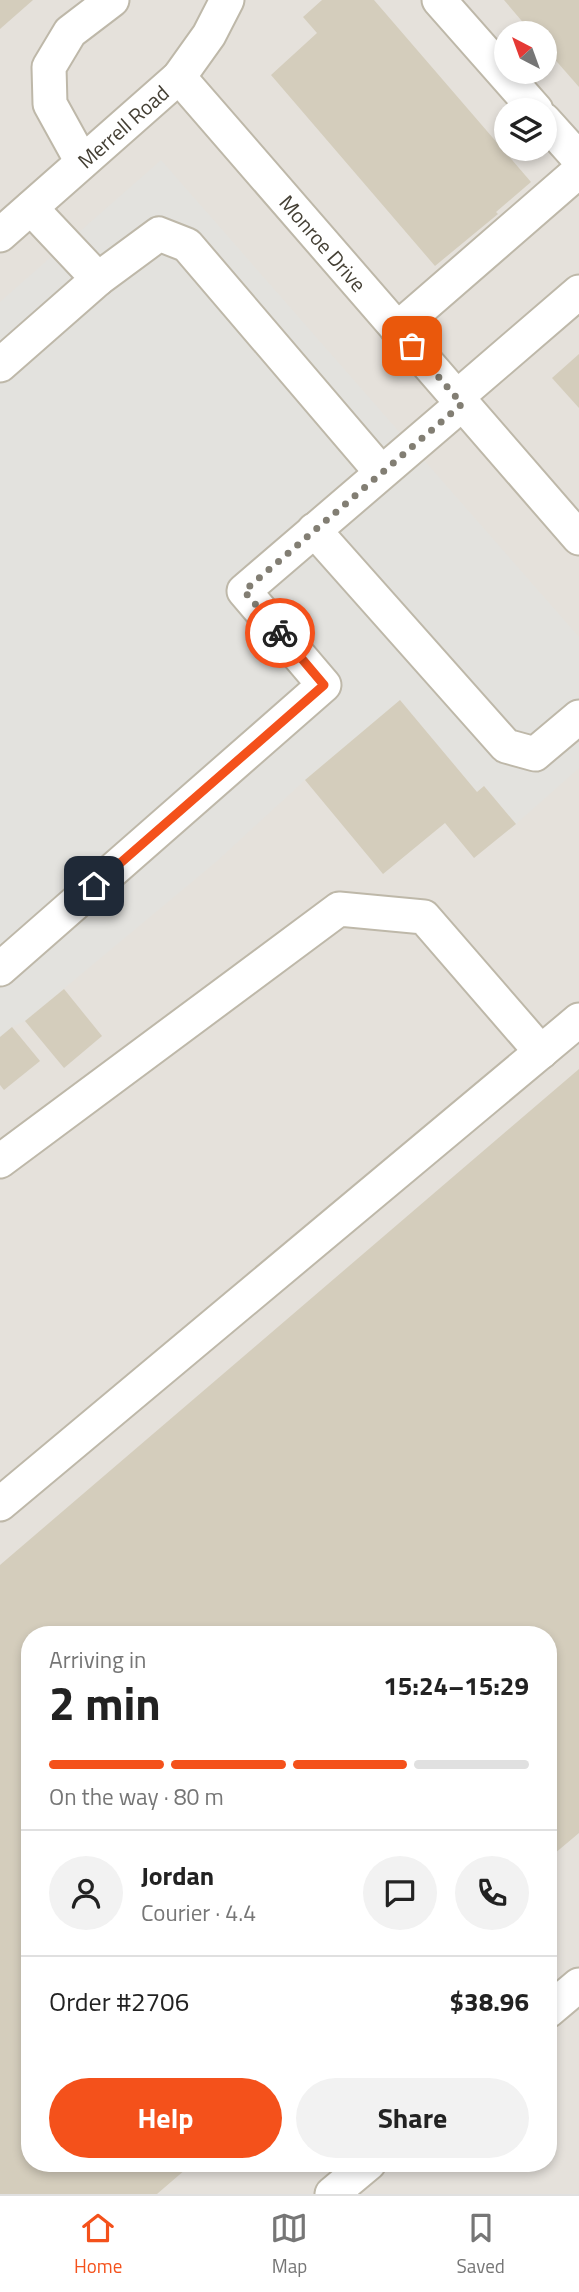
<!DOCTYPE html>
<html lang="en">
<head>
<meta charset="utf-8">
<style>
  :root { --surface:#fff; --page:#f2f2f2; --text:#222; --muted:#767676; --line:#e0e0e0; --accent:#f4511b }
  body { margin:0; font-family:"Titillium Web",sans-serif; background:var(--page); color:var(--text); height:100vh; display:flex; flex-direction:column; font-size:26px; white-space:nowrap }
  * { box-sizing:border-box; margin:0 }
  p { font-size:23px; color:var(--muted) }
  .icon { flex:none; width:38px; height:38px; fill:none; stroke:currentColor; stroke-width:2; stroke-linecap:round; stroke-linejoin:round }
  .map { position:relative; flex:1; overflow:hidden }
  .details { position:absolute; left:21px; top:1626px; width:536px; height:546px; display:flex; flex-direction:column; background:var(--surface); border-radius:28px; box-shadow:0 4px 10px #0003 }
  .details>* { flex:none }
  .needle { width:46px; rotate:319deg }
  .controls { position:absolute; left:494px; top:21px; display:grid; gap:14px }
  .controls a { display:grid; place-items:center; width:63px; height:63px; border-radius:50%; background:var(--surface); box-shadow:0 4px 10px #0003; font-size:35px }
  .pin { position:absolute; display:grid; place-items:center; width:60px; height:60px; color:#fff; margin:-30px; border-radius:14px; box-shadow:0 4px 10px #0006 }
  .courier { position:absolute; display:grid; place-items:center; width:70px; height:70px; margin:-35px; border:5px solid #f4511b; border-radius:50%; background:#fff; color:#222; box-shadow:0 2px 9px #0007 }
  .summary em { font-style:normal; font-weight:700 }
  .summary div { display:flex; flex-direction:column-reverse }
  .summary { display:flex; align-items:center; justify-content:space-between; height:119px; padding:0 28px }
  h1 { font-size:46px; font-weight:700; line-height:52px }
  .bar { display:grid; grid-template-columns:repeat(4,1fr); gap:10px 7px; align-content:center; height:84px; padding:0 28px }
  .bar i { height:9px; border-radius:5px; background:var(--line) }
  .bar .active { background:var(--accent) }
  .bar p { grid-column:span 4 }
  .line { display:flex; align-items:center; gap:18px; padding:0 28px; border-top:2px solid var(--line) }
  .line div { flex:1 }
  .round { display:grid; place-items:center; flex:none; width:74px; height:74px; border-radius:37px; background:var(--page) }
  .action { display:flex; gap:14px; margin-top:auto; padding:14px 28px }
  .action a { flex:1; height:80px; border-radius:42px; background:var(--accent); color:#fff; font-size:28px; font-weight:700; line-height:80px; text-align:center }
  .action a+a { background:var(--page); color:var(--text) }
  .tab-bar { display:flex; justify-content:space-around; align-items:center; height:98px; border-top:2px solid var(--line); background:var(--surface); font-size:19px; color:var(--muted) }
  .tab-bar a { display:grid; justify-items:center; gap:4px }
  .tab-bar .active { color:var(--accent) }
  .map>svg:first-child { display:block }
  .industrial { fill:#e5e1db; fill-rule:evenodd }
  .parking { fill:#e3e2de }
  .building { fill:#d4cdbc }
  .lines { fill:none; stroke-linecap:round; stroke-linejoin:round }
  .minor-casing { stroke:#beb8a9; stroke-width:37 }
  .minor { stroke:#fff; stroke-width:33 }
  .done { stroke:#827e73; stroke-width:7; stroke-dasharray:0 12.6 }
  .route { stroke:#f4511b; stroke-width:9 }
  .labels { text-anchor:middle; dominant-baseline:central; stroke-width:7; stroke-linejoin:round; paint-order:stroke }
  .street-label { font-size:21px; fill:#454035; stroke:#fff }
</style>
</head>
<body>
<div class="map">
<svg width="579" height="2194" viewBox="0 0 579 2194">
  <rect width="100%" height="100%" fill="#f2f0e6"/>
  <path class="industrial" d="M 0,0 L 579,0 L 579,2194 L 0,2194 ZM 506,33 L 544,33 L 544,72 L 506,72 ZM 506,110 L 544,110 L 544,149 L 506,149 ZM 30,1634 L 548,1634 L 548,2163 L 30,2163 Z"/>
  <path class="parking" d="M 161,160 L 579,637 L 579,768 L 516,824 L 484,786 L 477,792 L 400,700 L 305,780 L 217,861 L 25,1021 L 12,1027 L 0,1037 L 0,302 Z"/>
  <g class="building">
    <path d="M 0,0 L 33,0 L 0,29 Z"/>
    <path d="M 322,0 L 374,0 L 531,182 L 496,212 L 498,214 L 435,266 L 271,75 L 317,33 L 303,17 Z"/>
    <path d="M 504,0 L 579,0 L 579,87 L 544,47 L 544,33 L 532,33 Z"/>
    <path d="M 579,354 L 579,408 L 552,378 Z"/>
    <path d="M 400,700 L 477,792 L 484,786 L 516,824 L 474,858 L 445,823 L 383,874 L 305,780 Z"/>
    <path d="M 64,989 L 102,1036 L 64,1068 L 25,1021 Z"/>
    <path d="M 12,1027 L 40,1061 L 4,1090 L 0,1085 L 0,1037 Z"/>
    <path d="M 579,1069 L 579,1833 L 548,1859 L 548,1634 L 30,1634 L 30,2163 L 193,2163 L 157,2194 L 0,2194 L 0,1565 Z"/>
  </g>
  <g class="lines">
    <defs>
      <g id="minor">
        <path d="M 439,0 L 536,110"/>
        <path id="s1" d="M 179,77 L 579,538"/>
        <path d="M 544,120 L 579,159"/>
        <path d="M 82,162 L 50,104 L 49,67 L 70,32 L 112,0"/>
        <path id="s2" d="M 0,235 L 179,77 L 209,35 L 227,0"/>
        <path d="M 98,279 L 159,234 L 187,245 L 381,472"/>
        <path d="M 397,329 L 579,171"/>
        <path d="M 0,365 L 98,279 L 31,208"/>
        <path d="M 457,397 L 579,292"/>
        <path d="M 314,530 L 506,746 L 535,754 L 579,717"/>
        <path d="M 0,969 L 324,685 L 244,591 L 462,404"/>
        <path d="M 0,1161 L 339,909 L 424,917 L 541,1052"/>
        <path d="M 0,1504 L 579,1020"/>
        <path d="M 548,2011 L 579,1985"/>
        <path d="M 332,2194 L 369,2163"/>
      </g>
    </defs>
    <use href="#minor" class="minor-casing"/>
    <use href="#minor" class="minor"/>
  </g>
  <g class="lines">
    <path class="done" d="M 280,633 L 244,591 L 462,404 L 412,346"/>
    <path class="route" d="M 94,886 L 324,685 L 280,633"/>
  </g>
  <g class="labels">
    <g class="street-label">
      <text stroke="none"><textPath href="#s2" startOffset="164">Merrell Road</textPath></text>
      <text stroke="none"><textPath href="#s1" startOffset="220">Monroe Drive</textPath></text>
    </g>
  </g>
</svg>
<div class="controls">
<a><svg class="needle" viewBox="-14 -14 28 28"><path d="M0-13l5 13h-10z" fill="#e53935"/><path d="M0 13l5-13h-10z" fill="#767676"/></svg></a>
<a><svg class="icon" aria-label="layers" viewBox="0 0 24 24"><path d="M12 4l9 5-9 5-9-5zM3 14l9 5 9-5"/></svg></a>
</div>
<div class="pin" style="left:412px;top:346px;background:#ea580c"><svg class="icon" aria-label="bag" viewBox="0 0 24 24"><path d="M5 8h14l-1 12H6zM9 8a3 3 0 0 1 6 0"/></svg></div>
<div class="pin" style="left:94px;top:886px;background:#1f2937"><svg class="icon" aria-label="home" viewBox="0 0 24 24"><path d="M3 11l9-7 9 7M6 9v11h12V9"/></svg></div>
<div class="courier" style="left:280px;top:633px"><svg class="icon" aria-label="bike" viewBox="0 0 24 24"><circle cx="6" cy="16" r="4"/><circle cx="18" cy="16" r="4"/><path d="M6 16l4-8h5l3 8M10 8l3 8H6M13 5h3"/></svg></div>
<section class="details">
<div class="summary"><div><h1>2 min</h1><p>Arriving in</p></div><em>15:24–15:29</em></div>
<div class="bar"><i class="active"></i><i class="active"></i><i class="active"></i><i></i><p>On the way · 80 m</p></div>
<div class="line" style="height:126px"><a class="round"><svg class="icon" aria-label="person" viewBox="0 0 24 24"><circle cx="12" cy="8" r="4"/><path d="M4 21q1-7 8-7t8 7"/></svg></a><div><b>Jordan</b><p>Courier · 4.4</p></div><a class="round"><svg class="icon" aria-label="chat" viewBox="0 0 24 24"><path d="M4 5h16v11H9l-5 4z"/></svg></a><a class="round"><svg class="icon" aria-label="phone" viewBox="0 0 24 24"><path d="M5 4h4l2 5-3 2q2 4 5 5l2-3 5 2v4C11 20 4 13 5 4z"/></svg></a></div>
<div class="line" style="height:91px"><div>Order #2706</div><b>$38.96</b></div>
<div class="action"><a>Help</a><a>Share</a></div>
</section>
</div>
<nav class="tab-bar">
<a class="active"><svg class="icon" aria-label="home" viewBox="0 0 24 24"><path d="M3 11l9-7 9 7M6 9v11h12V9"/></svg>Home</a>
<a><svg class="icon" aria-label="map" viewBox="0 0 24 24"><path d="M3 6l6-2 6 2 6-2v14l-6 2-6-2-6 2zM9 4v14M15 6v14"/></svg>Map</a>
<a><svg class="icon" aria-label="saved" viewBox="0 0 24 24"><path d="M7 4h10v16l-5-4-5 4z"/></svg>Saved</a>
</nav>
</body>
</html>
